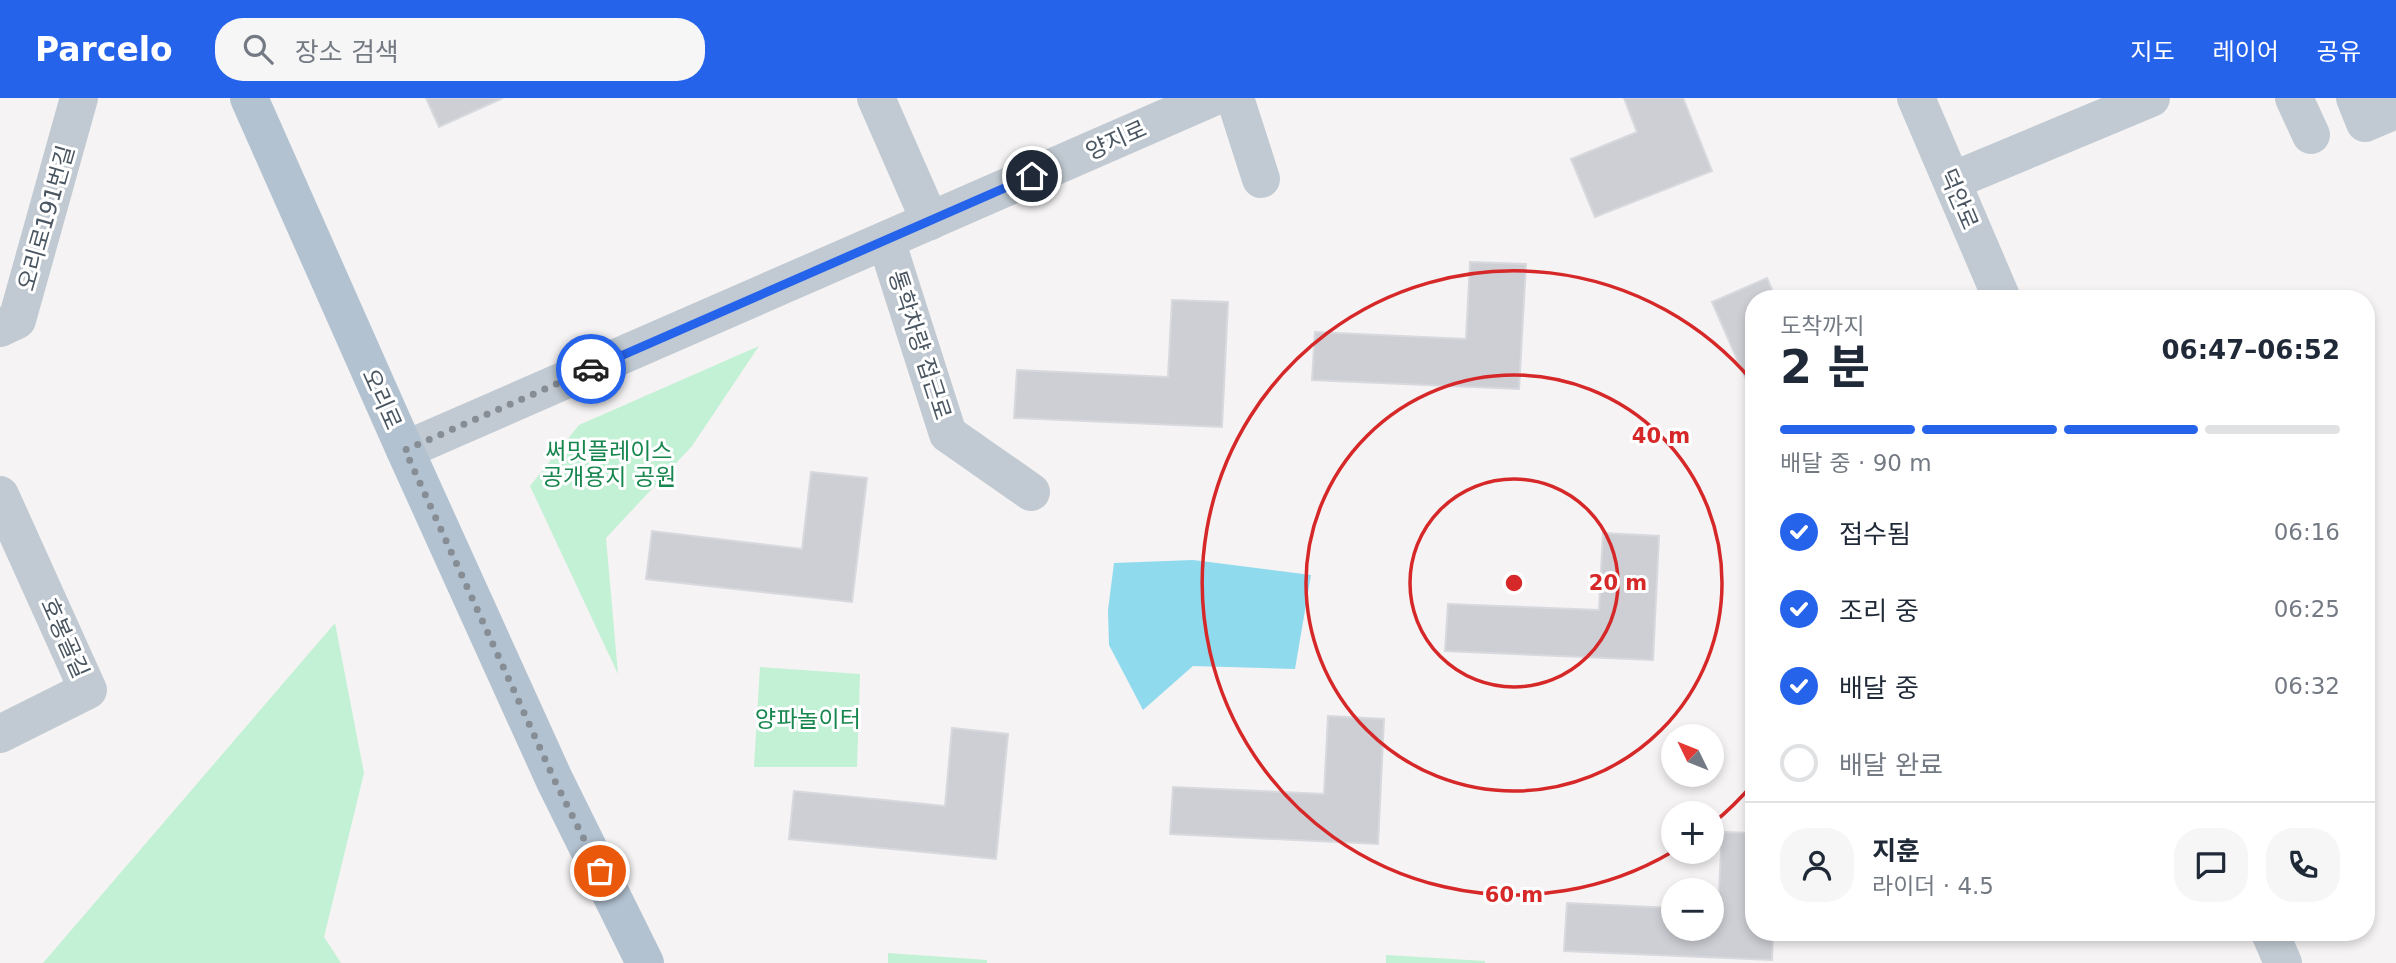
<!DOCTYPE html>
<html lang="ko">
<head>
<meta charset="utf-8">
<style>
  :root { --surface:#fff; --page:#f6f6f7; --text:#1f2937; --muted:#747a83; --line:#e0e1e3; --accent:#2563eb }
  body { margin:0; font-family:"DejaVu Sans","Noto Sans KR",sans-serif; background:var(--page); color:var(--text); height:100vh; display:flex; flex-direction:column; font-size:26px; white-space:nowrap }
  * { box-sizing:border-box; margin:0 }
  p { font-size:23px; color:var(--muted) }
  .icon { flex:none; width:38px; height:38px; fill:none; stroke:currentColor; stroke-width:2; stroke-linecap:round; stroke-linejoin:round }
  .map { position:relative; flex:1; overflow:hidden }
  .sheet { position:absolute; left:1745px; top:192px; width:630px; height:651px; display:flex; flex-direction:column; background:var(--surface); border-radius:28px; box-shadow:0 4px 10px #0003 }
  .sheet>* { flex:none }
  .needle { width:46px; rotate:313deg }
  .fabs { position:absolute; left:1661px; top:626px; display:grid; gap:14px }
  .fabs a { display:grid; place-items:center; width:63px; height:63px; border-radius:50%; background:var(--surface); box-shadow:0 4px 10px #0003; font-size:35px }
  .pin { position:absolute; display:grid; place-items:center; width:60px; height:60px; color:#fff; margin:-30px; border:4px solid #fff; border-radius:50%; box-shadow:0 2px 7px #0007 }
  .courier { position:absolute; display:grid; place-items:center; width:70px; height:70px; margin:-35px; border:5px solid #2563eb; border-radius:50%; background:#fff; color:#222; box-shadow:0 2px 9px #0007 }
  .overview em { font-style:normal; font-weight:700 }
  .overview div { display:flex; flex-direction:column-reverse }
  .overview { display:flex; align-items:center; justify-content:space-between; height:119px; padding:0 35px }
  h1 { font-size:46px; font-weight:700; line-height:52px }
  .bar { display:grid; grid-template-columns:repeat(4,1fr); gap:10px 7px; align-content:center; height:84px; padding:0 35px }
  .bar i { height:9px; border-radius:5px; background:var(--line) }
  .bar .active { background:var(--accent) }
  .bar p { grid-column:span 4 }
  .line { display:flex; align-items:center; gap:18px; padding:0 35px; border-top:2px solid var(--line) }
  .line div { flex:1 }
  .round { display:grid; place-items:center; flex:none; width:74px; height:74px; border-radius:28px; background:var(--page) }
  ol { padding:0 35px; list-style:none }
  li { display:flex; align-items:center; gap:21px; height:77px }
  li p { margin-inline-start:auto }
  li .icon { padding:7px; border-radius:50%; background:var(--accent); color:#fff; stroke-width:4 }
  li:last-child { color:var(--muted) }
  li i { width:38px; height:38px; border:4px solid var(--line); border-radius:50% }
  header { display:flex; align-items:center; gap:42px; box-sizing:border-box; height:98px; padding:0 35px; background:var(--accent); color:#fff }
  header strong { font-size:33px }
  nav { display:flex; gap:38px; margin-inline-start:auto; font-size:24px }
  .search { width:490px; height:63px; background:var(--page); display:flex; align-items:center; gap:18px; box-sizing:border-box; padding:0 24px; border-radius:28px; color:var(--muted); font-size:26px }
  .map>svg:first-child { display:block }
  .green { fill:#c3f1d5 }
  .water { fill:#90daee }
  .building { fill:#cdcfd5; stroke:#d7d9de; stroke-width:2 }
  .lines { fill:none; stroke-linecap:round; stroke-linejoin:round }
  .minor { stroke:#c1cad2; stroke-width:38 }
  .major { stroke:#b3c2d1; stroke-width:38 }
  .done { stroke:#868d94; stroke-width:7; stroke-dasharray:0 12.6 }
  .route { stroke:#2563eb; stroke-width:9 }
  .ring { fill:none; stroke:#d62828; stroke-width:3.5 }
  .labels { text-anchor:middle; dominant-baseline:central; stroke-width:6; stroke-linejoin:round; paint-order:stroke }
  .street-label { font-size:23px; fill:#4a5661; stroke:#fff }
  .park-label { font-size:23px; fill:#17864f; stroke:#fff }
  .centre { fill:#d62828; stroke:#fff; stroke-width:3.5 }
  .ring-label { font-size:21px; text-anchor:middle; font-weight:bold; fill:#d62828; stroke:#fff; stroke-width:6; stroke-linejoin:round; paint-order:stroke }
</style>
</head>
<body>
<header>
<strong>Parcelo</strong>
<div class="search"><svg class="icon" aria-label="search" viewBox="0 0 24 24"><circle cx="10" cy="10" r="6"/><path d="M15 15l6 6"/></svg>장소 검색</div>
<nav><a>지도</a><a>레이어</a><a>공유</a></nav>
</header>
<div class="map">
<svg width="2396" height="865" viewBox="0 0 2396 865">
  <rect width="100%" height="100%" fill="#f5f3f3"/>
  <g class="green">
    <path d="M 759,248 L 692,348 L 606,440 L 618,576 L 530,388 L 579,327 Z"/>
    <path d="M 335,525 L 364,675 L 324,839 L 341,865 L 43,865 Z"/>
    <path d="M 760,569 L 860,576 L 857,669 L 754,669 Z"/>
    <path d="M 888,855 L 987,862 L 987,865 L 888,865 Z"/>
    <path d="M 1386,857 L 1485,863 L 1485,865 L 1386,865 Z"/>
  </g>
  <path class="water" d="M 1193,462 L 1311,477 L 1295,571 L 1193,568 L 1143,612 L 1109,547 L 1108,512 L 1114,465 Z"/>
  <g class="building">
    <path d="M 426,0 L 503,0 L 439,29 Z"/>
    <path d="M 1624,0 L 1683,0 L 1712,73 L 1595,119 L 1571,61 L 1637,34 Z"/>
    <path d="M 1470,164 L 1526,166 L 1519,291 L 1312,282 L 1315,234 L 1466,241 Z"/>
    <path d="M 1767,180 L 1776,201 L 1754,201 L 1754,300 L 1712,204 Z"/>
    <path d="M 1172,202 L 1228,204 L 1222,329 L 1014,320 L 1017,272 L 1168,279 Z"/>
    <path d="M 811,374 L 867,380 L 852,504 L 646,481 L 652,433 L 802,451 Z"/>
    <path d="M 1603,435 L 1659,438 L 1653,562 L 1445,553 L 1448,506 L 1599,512 Z"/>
    <path d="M 1328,618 L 1384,621 L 1378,746 L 1170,736 L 1173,689 L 1324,696 Z"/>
    <path d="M 952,630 L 1008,636 L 996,761 L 789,741 L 794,693 L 945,708 Z"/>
    <path d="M 1722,734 L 1754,735 L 1754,835 L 1773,835 L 1772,862 L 1564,853 L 1567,805 L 1673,810 L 1673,831 L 1712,831 L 1712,811 L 1718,812 Z"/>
  </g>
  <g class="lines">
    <g class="minor">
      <path d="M 876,0 L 930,123"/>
      <path d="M 1235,0 L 1261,81"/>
      <path d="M 1916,0 L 2002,201"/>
      <path d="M 2294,0 L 2311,37"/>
      <path d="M 2355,0 L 2365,25 L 2396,12"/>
      <path d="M 1952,83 L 2151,0"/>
      <path d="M 886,142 L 948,336 L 1031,394"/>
      <path d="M 0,230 L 17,222 L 79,0"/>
      <path d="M 405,352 L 1211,0"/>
      <path d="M 0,397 L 88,592 L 0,636"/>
      <path d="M 2270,835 L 2283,865"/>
    </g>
    <path class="major" d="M 249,0 L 405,352 L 554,681 L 645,865"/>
  </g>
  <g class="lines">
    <path class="done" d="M 591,271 L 405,352 L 554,681 L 600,773"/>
    <path class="route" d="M 591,271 L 1032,78"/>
  </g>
  <g class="ring">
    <circle cx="1514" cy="485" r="104"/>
    <circle cx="1514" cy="485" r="208"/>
    <path d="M1753 686A312 312 0 0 1 1712 726M1672 754A312 312 0 1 1 1753 284"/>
  </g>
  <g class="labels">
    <g class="street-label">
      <text transform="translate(1116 42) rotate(-24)">양지로</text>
      <text transform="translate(1959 101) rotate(67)">덕안로</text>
      <text transform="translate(46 120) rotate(-74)">오리로191번길</text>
      <text transform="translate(920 247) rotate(72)">통학차량 접근로</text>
      <text transform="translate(382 301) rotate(66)">오리로</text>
      <text transform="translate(65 540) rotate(66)">호봉골길</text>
    </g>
    <g class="park-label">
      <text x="609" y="353">써밋플레이스<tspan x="609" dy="26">공개용지 공원</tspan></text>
      <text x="808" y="621">양파놀이터</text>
    </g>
  </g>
  <circle cx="1514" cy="485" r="10" class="centre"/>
  <g class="ring-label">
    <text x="1661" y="345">40 m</text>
    <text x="1618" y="492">20 m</text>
    <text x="1514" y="804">60 m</text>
  </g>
</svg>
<div class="fabs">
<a><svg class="needle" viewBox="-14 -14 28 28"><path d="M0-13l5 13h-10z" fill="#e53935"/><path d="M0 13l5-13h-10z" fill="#747a83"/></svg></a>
<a>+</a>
<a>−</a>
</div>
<div class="pin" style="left:600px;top:773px;background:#ea580c"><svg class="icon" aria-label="bag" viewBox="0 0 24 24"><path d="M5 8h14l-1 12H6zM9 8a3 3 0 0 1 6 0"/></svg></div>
<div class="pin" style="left:1032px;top:78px;background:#1f2937"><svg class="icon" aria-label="home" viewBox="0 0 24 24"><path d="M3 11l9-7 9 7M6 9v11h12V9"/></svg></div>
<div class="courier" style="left:591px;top:271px"><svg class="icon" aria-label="car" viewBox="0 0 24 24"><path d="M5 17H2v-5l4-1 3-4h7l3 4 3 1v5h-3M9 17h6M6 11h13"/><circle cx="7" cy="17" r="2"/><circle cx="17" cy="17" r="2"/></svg></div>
<section class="sheet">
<div class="overview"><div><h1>2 분</h1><p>도착까지</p></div><em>06:47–06:52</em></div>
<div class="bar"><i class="active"></i><i class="active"></i><i class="active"></i><i></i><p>배달 중 · 90 m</p></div>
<ol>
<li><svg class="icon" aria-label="check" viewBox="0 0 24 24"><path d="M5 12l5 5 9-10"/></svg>접수됨<p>06:16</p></li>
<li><svg class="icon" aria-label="check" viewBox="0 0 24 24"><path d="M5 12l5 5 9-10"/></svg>조리 중<p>06:25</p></li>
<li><svg class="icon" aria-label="check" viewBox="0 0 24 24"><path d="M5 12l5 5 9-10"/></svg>배달 중<p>06:32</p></li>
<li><i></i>배달 완료</li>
</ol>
<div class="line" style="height:126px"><a class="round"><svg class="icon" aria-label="person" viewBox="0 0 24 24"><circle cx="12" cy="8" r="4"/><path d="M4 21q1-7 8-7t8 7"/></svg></a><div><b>지훈</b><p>라이더 · 4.5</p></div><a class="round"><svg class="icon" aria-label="chat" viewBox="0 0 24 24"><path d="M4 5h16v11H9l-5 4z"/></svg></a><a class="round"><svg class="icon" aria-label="phone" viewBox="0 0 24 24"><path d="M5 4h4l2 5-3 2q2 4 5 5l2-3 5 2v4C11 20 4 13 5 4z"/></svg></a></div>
</section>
</div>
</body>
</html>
